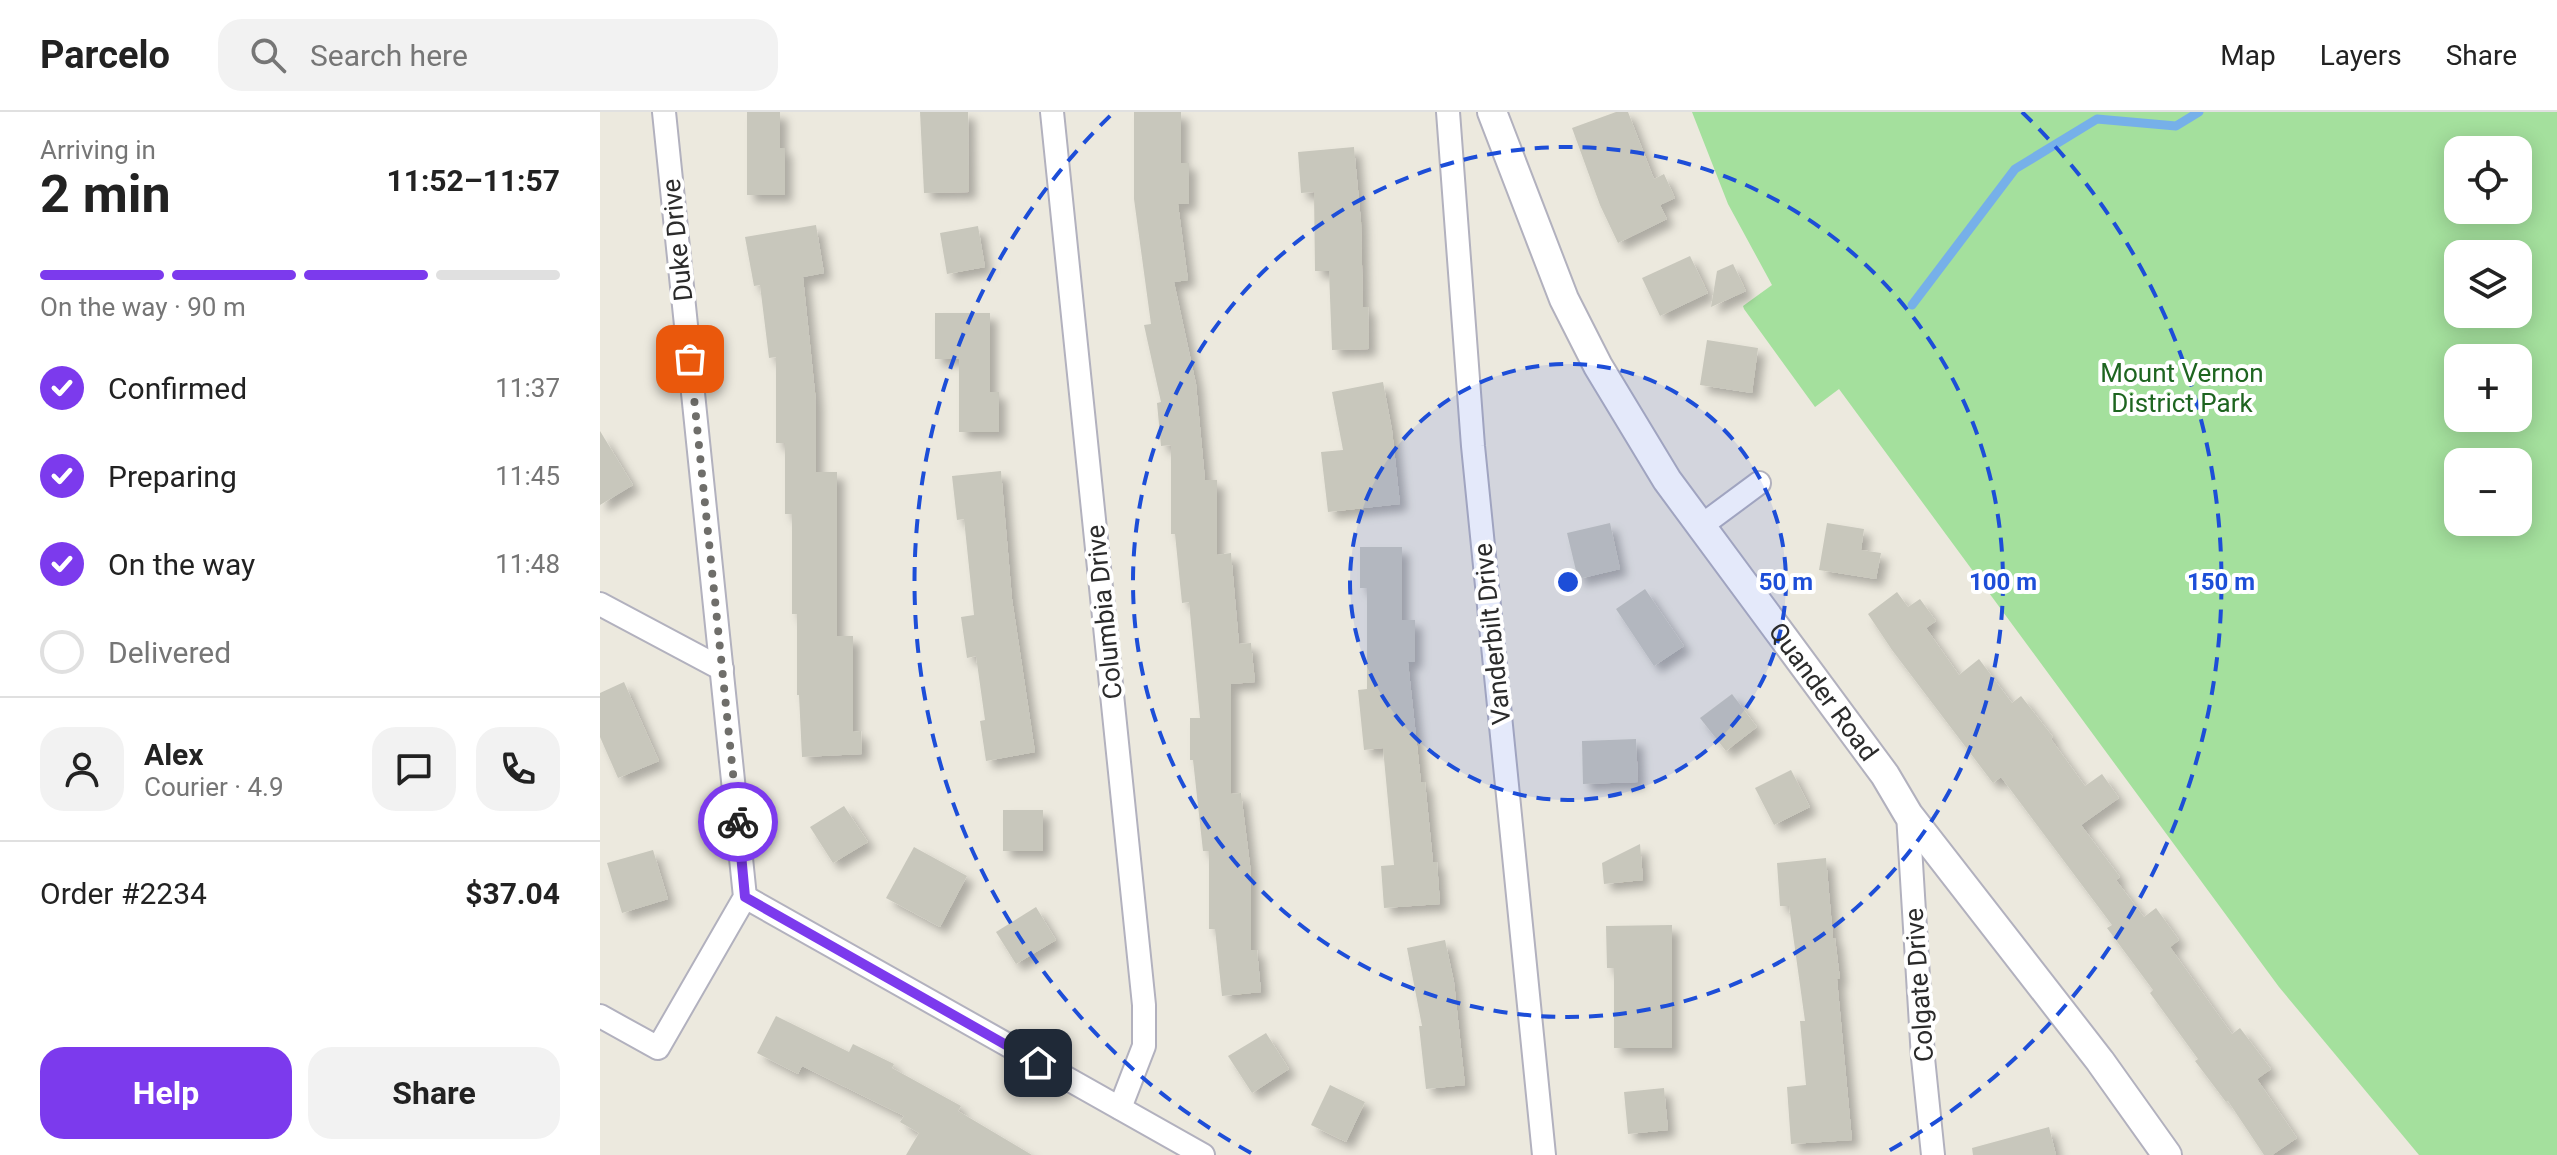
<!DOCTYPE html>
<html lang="en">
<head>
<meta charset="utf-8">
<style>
  :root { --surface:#fff; --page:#f2f2f2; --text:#222; --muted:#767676; --line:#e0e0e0; --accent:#7c3aed }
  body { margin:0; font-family:Roboto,sans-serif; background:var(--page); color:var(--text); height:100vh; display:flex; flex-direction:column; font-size:30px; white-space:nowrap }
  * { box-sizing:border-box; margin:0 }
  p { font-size:26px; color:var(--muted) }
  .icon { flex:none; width:44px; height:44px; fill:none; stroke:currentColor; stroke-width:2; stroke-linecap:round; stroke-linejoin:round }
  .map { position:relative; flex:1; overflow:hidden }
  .side { display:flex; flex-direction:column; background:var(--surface); width:600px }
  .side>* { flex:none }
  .controls { position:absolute; left:1844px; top:24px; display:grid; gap:16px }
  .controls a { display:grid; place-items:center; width:88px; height:88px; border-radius:16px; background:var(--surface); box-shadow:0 4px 20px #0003; font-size:40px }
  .pin { position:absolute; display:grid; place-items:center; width:68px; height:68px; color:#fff; margin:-34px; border-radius:16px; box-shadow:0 4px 12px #0006 }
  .courier { position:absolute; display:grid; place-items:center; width:80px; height:80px; margin:-40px; border:6px solid #7c3aed; border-radius:50%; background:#fff; color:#222; box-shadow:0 2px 10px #0007 }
  .headline em { font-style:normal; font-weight:700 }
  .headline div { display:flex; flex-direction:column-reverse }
  .headline { display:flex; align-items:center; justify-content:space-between; height:136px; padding:0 40px }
  h1 { font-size:52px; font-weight:700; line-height:60px }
  .bar { display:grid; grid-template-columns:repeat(4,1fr); gap:12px 8px; align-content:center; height:96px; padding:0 40px }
  .bar i { height:10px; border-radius:6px; background:var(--line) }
  .bar .current { background:var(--accent) }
  .bar p { grid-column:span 4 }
  .line { display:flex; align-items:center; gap:20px; padding:0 40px; border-top:2px solid var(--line) }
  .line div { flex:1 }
  .round { display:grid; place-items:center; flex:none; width:84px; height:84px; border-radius:24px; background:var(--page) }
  ol { padding:0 40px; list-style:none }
  li { display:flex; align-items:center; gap:24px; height:88px }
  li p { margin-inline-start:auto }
  li .icon { padding:8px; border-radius:50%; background:var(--accent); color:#fff; stroke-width:4 }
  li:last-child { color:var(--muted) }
  li i { width:44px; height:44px; border:4px solid var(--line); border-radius:50% }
  .button { display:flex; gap:16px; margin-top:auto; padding:16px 40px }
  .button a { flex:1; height:92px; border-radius:24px; background:var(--accent); color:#fff; font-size:32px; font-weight:700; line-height:92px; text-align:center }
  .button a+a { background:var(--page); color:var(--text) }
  header { display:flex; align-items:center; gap:48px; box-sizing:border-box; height:112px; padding:0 40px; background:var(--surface); border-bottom:2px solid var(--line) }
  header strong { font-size:38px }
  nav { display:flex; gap:44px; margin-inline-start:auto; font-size:28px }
  .search { width:560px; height:72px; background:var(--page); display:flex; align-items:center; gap:20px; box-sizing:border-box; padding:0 28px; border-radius:24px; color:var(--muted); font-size:30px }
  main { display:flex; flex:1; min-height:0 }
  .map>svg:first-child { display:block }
  .green { fill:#a4e09d; fill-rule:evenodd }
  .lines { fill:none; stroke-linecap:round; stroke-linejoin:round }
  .stream { stroke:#76b0e9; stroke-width:9 }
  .building { fill:#c8c7bc; filter:url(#shadow) }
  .minor-casing { stroke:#b2b1be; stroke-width:26 }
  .tertiary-casing { stroke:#b2b1be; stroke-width:32 }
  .minor { stroke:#fff; stroke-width:22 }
  .tertiary { stroke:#fff; stroke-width:28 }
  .done { stroke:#6f6e6a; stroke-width:8; stroke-dasharray:0 14.4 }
  .route { stroke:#7c3aed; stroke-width:10 }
  .ring { fill:none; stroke:#1d4ed8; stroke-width:4; stroke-dasharray:14 10 }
  .labels { text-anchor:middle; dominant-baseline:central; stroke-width:8; stroke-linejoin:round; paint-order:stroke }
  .street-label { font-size:26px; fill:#2b2b2b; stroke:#fff }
  .park-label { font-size:26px; fill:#1e6520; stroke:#fff }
  .centre { fill:#1d4ed8; stroke:#fff; stroke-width:4 }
  .ring-label { font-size:24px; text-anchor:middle; font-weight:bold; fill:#1d4ed8; stroke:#fff; stroke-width:8; stroke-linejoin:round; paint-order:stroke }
</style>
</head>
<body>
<header>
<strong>Parcelo</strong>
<div class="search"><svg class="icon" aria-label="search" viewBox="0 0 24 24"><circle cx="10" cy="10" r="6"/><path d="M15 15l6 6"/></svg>Search here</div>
<nav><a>Map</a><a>Layers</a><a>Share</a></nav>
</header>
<main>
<section class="side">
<div class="headline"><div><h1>2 min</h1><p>Arriving in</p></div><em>11:52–11:57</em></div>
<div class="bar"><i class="current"></i><i class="current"></i><i class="current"></i><i></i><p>On the way · 90 m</p></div>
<ol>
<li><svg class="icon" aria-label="check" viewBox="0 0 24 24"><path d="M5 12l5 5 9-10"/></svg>Confirmed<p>11:37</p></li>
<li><svg class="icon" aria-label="check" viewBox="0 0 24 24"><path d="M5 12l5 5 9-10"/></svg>Preparing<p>11:45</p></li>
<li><svg class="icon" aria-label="check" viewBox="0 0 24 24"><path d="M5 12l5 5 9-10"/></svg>On the way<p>11:48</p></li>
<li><i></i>Delivered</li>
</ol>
<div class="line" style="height:144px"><a class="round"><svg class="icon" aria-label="person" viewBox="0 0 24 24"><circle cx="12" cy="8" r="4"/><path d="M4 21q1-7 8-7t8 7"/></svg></a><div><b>Alex</b><p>Courier · 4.9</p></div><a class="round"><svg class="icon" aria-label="chat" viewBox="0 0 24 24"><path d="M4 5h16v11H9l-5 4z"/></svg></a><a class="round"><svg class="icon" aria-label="phone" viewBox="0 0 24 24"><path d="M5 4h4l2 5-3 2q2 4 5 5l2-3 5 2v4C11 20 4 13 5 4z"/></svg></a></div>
<div class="line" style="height:104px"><div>Order #2234</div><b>$37.04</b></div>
<div class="button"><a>Help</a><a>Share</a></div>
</section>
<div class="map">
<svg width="1957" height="1043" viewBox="0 0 1957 1043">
  <defs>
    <filter id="shadow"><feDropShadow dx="7" dy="7" stdDeviation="4" flood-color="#0004"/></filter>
  </defs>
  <rect width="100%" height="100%" fill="#ece9de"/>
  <path class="green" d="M 1092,0 L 1957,0 L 1957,1043 L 1819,1043 L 1679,875 L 1239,277 L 1215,295 L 1144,197 L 1143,194 L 1172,173 L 1128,92 ZM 1858,38 L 1918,38 L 1918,98 L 1858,98 ZM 1858,142 L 1918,142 L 1918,202 L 1858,202 ZM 1858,246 L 1918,246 L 1918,306 L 1858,306 ZM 1858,350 L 1918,350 L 1918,410 L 1858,410 Z"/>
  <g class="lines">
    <path class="stream" d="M 1312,193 L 1415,57 L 1497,7 L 1576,14 L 1599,0"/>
  </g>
  <g class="building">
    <path d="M 147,0 L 180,0 L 180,36 L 185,36 L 185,83 L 147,83 Z"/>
    <path d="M 320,0 L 368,0 L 369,80 L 324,81 Z"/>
    <path d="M 534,0 L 581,0 L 581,51 L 589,51 L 589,92 L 578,92 L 588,168 L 574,170 L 596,272 L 605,368 L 617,368 L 617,443 L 631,441 L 639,532 L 651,531 L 655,570 L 631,572 L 631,682 L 641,681 L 651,761 L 651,838 L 657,838 L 661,880 L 622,884 L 615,817 L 609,817 L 609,739 L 603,739 L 593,648 L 590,648 L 590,606 L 600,606 L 589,490 L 582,491 L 575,422 L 571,422 L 571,333 L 561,334 L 557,291 L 561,290 L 544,213 L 551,212 L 534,87 Z"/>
    <path d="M 1016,0 L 1028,0 L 1054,67 L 1064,62 L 1075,86 L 1060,93 L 1067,107 L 1018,131 L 1000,93 L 972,16 Z"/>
    <path d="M 754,35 L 761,110 L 763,195 L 768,195 L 769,237 L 732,238 L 729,159 L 715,159 L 714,80 L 701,81 L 698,40 Z"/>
    <path d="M 216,113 L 224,161 L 203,165 L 216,290 L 216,360 L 237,360 L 237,524 L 253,524 L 253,620 L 261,619 L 262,642 L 202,645 L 199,583 L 197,583 L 197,502 L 192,502 L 192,402 L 185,402 L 185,331 L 176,331 L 176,245 L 169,246 L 160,173 L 154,174 L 145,125 Z"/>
    <path d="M 378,114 L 385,155 L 347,162 L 340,121 Z"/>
    <path d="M 1090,144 L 1108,181 L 1060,204 L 1042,166 Z"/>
    <path d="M 1133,152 L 1146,179 L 1111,195 L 1117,159 Z"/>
    <path d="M 335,201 L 390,201 L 390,280 L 399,280 L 399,320 L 359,320 L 359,247 L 335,247 Z"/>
    <path d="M 1107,228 L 1158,236 L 1152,281 L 1100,273 Z"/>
    <path d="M 783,270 L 792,318 L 800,392 L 728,400 L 721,340 L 743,338 L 732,280 Z"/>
    <path d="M 0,319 L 33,373 L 0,393 Z"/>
    <path d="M 401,359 L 412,487 L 435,640 L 386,649 L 380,609 L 385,608 L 376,544 L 367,546 L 361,505 L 374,503 L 364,407 L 357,408 L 352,364 Z"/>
    <path d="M 1010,411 L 1020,457 L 978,467 L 967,421 Z"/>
    <path d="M 1227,411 L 1264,417 L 1261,438 L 1281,441 L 1276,467 L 1219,458 Z"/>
    <path d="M 760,435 L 802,435 L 802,508 L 815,508 L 815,550 L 808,550 L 821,670 L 825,670 L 833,750 L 837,750 L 840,792 L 784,796 L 781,754 L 794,753 L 783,636 L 764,638 L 758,578 L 767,577 L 767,476 L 760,476 Z"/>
    <path d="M 1045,477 L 1084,534 L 1054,554 L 1016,497 Z"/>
    <path d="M 1297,480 L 1308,495 L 1320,487 L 1336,509 L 1326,516 L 1359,563 L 1379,547 L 1412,591 L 1421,584 L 1453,625 L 1451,627 L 1485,674 L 1502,662 L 1519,686 L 1481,713 L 1520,765 L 1516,768 L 1544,805 L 1556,796 L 1579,828 L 1570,835 L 1632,922 L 1640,916 L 1671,957 L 1657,967 L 1697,1026 L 1672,1043 L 1664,1043 L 1628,989 L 1626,990 L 1595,949 L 1598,947 L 1550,881 L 1553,878 L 1507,816 L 1512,813 L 1401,665 L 1393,671 L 1292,538 L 1268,502 Z"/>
    <path d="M 24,570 L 59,649 L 18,666 L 0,625 L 0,581 Z"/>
    <path d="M 1132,582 L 1157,615 L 1126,639 L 1100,606 Z"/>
    <path d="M 1036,627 L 1038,670 L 983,672 L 982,629 Z"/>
    <path d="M 1191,658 L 1210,695 L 1174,713 L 1155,676 Z"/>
    <path d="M 244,694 L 268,730 L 233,751 L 210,715 Z"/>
    <rect x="403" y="698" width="40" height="41"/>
    <path d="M 1040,732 L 1043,768 L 1004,772 L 1002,751 Z"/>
    <path d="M 314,735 L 367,764 L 340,815 L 286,786 Z"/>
    <path d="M 53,738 L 68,787 L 22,801 L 7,751 Z"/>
    <path d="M 1226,746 L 1233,826 L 1235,826 L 1240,867 L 1237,867 L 1252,1028 L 1191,1032 L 1187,975 L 1206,973 L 1200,909 L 1205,909 L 1189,794 L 1180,794 L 1177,751 Z"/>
    <path d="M 436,795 L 456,828 L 416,852 L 396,820 Z"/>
    <path d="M 1072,813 L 1072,936 L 1014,936 L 1014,856 L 1007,856 L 1006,814 Z"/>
    <path d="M 845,828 L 854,870 L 865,973 L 826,977 L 819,914 L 822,914 L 807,836 Z"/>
    <path d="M 176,904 L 249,940 L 253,932 L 294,952 L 292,956 L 361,994 L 358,999 L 432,1043 L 306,1043 L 319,1021 L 300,1010 L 304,1004 L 202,954 L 198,962 L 157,941 Z"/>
    <path d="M 666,921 L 689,957 L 652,981 L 628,944 Z"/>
    <path d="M 730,973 L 765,990 L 746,1030 L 711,1013 Z"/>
    <path d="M 1064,976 L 1068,1018 L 1028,1022 L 1024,980 Z"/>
    <path d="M 1449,1015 L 1456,1043 L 1373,1043 L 1372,1036 Z"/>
  </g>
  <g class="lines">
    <defs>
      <g id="minor">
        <path d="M 452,0 L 544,893 L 544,934 L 520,996"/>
        <path d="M 848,0 L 873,334 L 944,1043"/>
        <path d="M 1101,414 L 1159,371"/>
        <path d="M 0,492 L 122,557"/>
        <path d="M 1308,702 L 1323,946 L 1333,1043"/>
        <path d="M 145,785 L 603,1043"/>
        <path d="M 0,904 L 58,936 L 145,785 L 64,0"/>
      </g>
      <g id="tertiary">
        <path id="s1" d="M 892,0 L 964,187 L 998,254 L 1067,368 L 1285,663 L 1308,702 L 1500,949 L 1567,1043"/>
      </g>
    </defs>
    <use href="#minor" class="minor-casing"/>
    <use href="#tertiary" class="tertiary-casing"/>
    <use href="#minor" class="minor"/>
    <use href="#tertiary" class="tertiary"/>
  </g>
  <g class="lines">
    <path class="done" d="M 90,247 L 138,710"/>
    <path class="route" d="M 138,710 L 145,785 L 438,951"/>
  </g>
  <circle cx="968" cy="470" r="218" fill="#1d4ed8" fill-opacity=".12"/>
  <g class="ring">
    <circle cx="968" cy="470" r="218"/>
    <circle cx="968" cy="470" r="435"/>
    <path d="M651 1041A653 653 0 0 1 514 0M1422 0A653 653 0 0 1 1285 1041"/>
  </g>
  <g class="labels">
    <g class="street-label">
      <text transform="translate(77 128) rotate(-96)">Duke Drive</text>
      <text transform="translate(504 500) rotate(-96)">Columbia Drive</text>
      <text transform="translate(892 522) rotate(-96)">Vanderbilt Drive</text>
      <text stroke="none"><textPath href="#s1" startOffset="672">Quander Road</textPath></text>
      <text transform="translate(1319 873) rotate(-94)">Colgate Drive</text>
    </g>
    <g class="park-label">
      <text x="1582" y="261">Mount Vernon<tspan x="1582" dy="30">District Park</tspan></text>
    </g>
  </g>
  <circle cx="968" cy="470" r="12" class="centre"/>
  <g class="ring-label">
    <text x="1186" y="478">50 m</text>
    <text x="1403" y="478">100 m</text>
    <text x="1621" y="478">150 m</text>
  </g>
</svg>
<div class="controls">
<a><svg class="icon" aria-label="locate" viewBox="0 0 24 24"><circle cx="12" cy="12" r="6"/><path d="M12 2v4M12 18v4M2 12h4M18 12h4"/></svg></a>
<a><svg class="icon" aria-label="layers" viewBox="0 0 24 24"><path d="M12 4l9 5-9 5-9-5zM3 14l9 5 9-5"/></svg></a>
<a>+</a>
<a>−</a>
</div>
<div class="pin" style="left:90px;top:247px;background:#ea580c"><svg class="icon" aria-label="bag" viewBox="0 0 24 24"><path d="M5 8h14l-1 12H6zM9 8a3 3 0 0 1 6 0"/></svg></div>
<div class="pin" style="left:438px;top:951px;background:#1f2937"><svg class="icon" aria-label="home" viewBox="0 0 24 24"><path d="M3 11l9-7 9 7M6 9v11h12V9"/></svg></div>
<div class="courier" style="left:138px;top:710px"><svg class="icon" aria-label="bike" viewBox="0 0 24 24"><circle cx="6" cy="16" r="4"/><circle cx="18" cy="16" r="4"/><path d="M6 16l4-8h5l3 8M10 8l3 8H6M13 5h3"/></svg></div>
</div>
</main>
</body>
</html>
